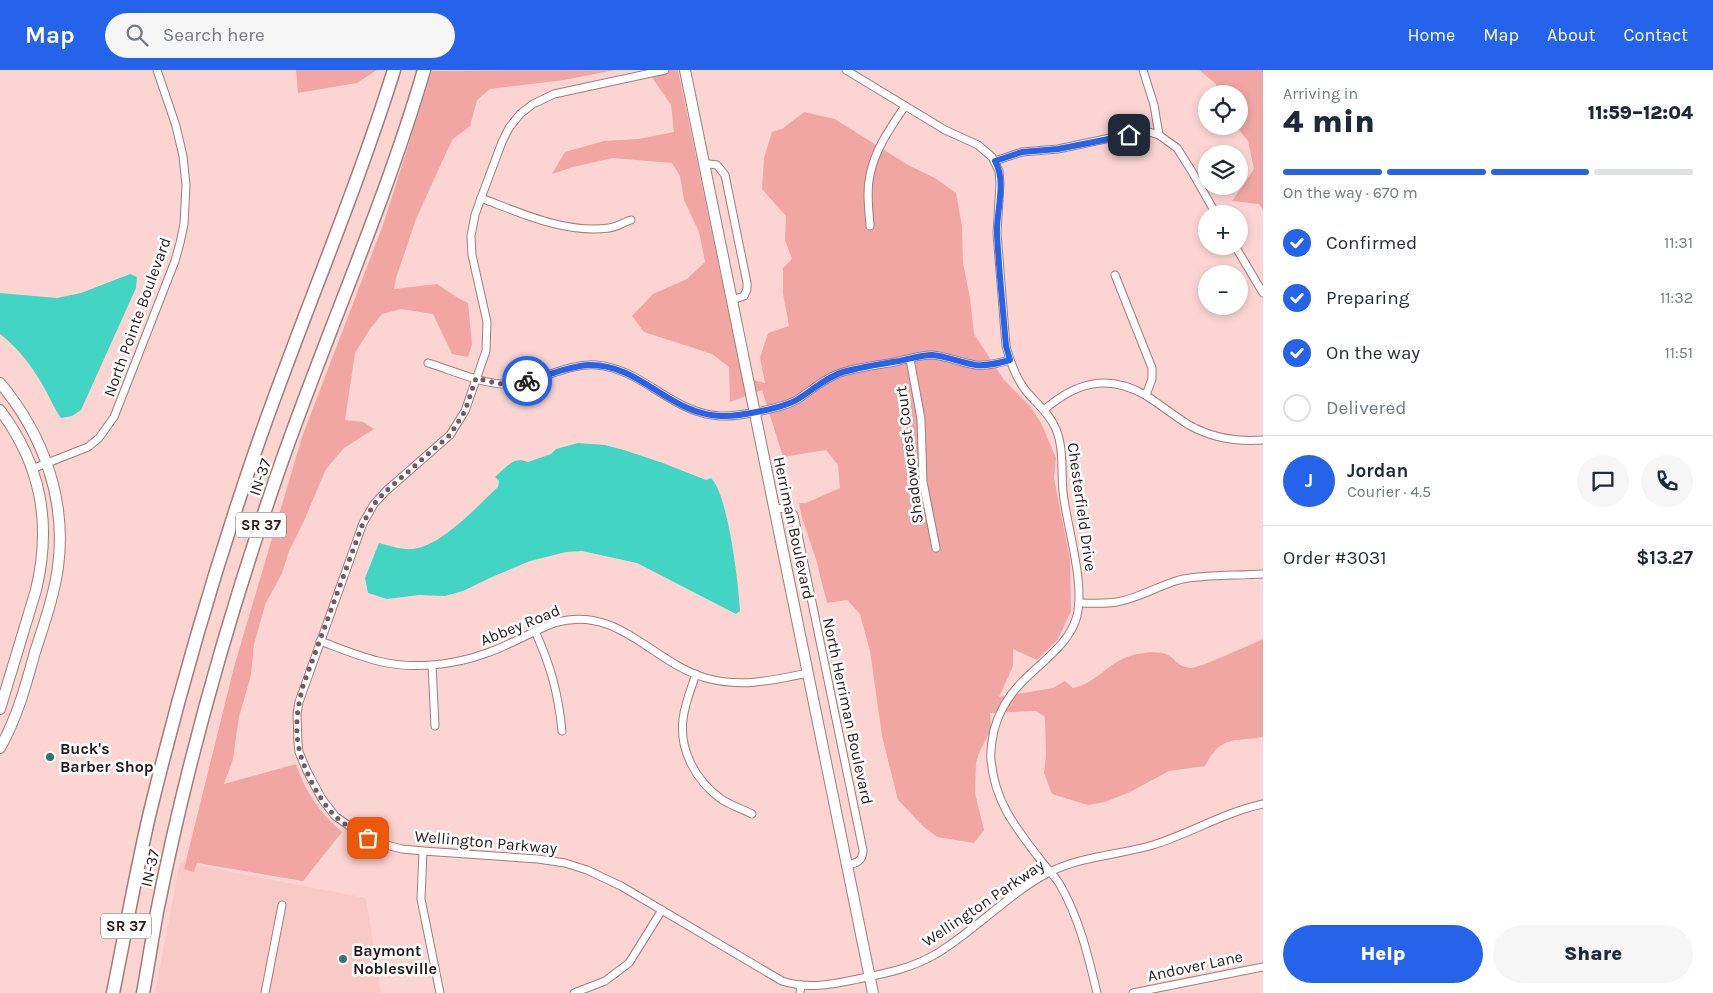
<!DOCTYPE html>
<html lang="en">
<head>
<meta charset="utf-8">
<style>
  :root { --surface:#fff; --page:#f6f6f7; --text:#1f2937; --muted:#747a83; --line:#e0e1e3; --accent:#2563eb }
  body { margin:0; font-family:Karla,sans-serif; background:var(--page); color:var(--text); height:100vh; display:flex; flex-direction:column; font-size:19px; white-space:nowrap }
  * { box-sizing:border-box; margin:0 }
  p { font-size:16px; color:var(--muted) }
  .icon { flex:none; width:28px; height:28px; fill:none; stroke:currentColor; stroke-width:2; stroke-linecap:round; stroke-linejoin:round }
  .map { position:relative; flex:1; overflow:hidden }
  .sheet { display:flex; flex-direction:column; background:var(--surface); width:450px }
  .sheet>* { flex:none }
  .tools { position:absolute; left:1198px; top:15px; display:grid; gap:10px }
  .tools a { display:grid; place-items:center; width:50px; height:50px; border-radius:50%; background:var(--surface); box-shadow:0 2px 8px #0003; font-size:25px }
  .pin { position:absolute; display:grid; place-items:center; width:42px; height:42px; color:#fff; margin:-21px; border-radius:10px; box-shadow:0 2px 8px #0006 }
  .courier { position:absolute; display:grid; place-items:center; width:50px; height:50px; margin:-25px; border:4px solid #2563eb; border-radius:50%; background:#fff; color:#222; box-shadow:0 1px 6px #0007 }
  .summary em { font-style:normal; font-weight:800 }
  .summary div { display:flex; flex-direction:column-reverse }
  .summary { display:flex; align-items:center; justify-content:space-between; height:85px; padding:0 20px }
  h1 { font-size:32px; font-weight:800; line-height:38px }
  .bar { display:grid; grid-template-columns:repeat(4,1fr); gap:8px 5px; align-content:center; height:60px; padding:0 20px }
  .bar i { height:6px; border-radius:4px; background:var(--line) }
  .bar .on { background:var(--accent) }
  .bar p { grid-column:span 4 }
  .line { display:flex; align-items:center; gap:12px; padding:0 20px; border-top:1px solid var(--line) }
  .line div { flex:1 }
  .round { display:grid; place-items:center; flex:none; width:52px; height:52px; border-radius:26px; background:var(--page) }
  ol { padding:0 20px; list-style:none }
  li { display:flex; align-items:center; gap:15px; height:55px }
  li p { margin-inline-start:auto }
  li .icon { padding:5px; border-radius:50%; background:var(--accent); color:#fff; stroke-width:4 }
  li:last-child { color:var(--muted) }
  li i { width:28px; height:28px; border:2px solid var(--line); border-radius:50% }
  .button { display:flex; gap:10px; margin-top:auto; padding:10px 20px }
  .button a { flex:1; height:58px; border-radius:30px; background:var(--accent); color:#fff; font-size:20px; font-weight:800; line-height:58px; text-align:center }
  .button a+a { background:var(--page); color:var(--text) }
  header { display:flex; align-items:center; gap:30px; box-sizing:border-box; height:70px; padding:0 25px; background:var(--accent); color:#fff }
  header strong { font-size:24px }
  nav { display:flex; gap:28px; margin-inline-start:auto; font-size:18px }
  .search { width:350px; height:45px; background:var(--page); display:flex; align-items:center; gap:12px; box-sizing:border-box; padding:0 18px; border-radius:28px; color:var(--muted); font-size:19px }
  main { display:flex; flex:1; min-height:0 }
  .map>svg:first-child { display:block }
  .built { fill:#f9c9c6 }
  .green { fill:#f2a6a3 }
  .water { fill:#43d5c3 }
  .lines { fill:none; stroke-linecap:round; stroke-linejoin:round }
  .street-casing { stroke:#9f7c7a; stroke-width:9 }
  .secondary-casing { stroke:#9f7c7a; stroke-width:12 }
  .highway-casing { stroke:#9f7c7a; stroke-width:15 }
  .street { stroke:#fff; stroke-width:7 }
  .secondary { stroke:#fff; stroke-width:10 }
  .highway { stroke:#fff; stroke-width:12 }
  .done { stroke:#725b59; stroke-width:5; stroke-dasharray:0 9 }
  .route { stroke:#2563eb; stroke-width:6 }
  .poi-dot { fill:#30776d; stroke:#fff; stroke-width:2 }
  .labels { text-anchor:middle; dominant-baseline:central; stroke-width:5; stroke-linejoin:round; paint-order:stroke }
  .shield { fill:#fff; stroke:#685e5d; stroke-width:1 }
  .shield-label { font-size:15px; font-weight:bold; fill:#271918 }
  .street-label { font-size:16px; fill:#271918; stroke:#fff }
  .poi-label { font-size:16px; font-weight:bold; fill:#271918; stroke:#fff; text-anchor:start }
</style>
</head>
<body>
<header>
<strong>Map</strong>
<div class="search"><svg class="icon" aria-label="search" viewBox="0 0 24 24"><circle cx="10" cy="10" r="6"/><path d="M15 15l6 6"/></svg>Search here</div>
<nav><a>Home</a><a>Map</a><a>About</a><a>Contact</a></nav>
</header>
<main>
<div class="map">
<svg width="1263" height="923" viewBox="0 0 1263 923">
  <rect width="100%" height="100%" fill="#fcd5d2"/>
  <path class="built" d="M 180,792 L 366,828 L 381,923 L 155,923 Z"/>
  <g class="green">
    <path d="M 296,0 L 377,0 L 357,13 L 298,23 Z"/>
    <path d="M 615,0 L 564,10 L 490,19 L 477,30 L 470,56 L 452,70 L 416,149 L 396,208 L 394,219 L 437,214 L 458,228 L 468,233 L 472,274 L 468,287 L 452,284 L 433,244 L 401,239 L 382,244 L 370,259 L 355,283 L 345,350 L 363,352 L 374,359 L 344,378 L 326,399 L 303,453 L 289,481 L 282,503 L 265,535 L 254,574 L 251,605 L 239,647 L 233,689 L 224,714 L 296,694 C 305,722 320,743 342,762 L 303,811 L 197,793 L 194,802 L 184,799 L 234,597 L 302,367 L 383,155 L 432,1 Z"/>
    <path d="M 647,0 L 678,0 L 742,307 L 765,313 L 760,288 L 768,263 L 789,256 L 783,223 L 783,198 L 792,189 L 785,170 L 786,146 L 762,119 L 764,88 L 772,62 L 782,59 L 804,42 L 835,49 L 908,95 L 935,108 L 956,123 L 962,156 L 963,193 L 970,228 L 974,264 L 1004,310 L 1030,336 L 1041,353 L 1056,388 L 1054,408 L 1070,490 L 1071,541 L 1058,569 L 1037,590 L 1013,579 L 1013,596 L 999,627 L 1053,618 L 1065,611 L 1073,618 C 1095,614 1109,592 1130,586 C 1140,583 1158,580 1168,585 C 1178,591 1176,596 1191,598 C 1199,598 1252,574 1263,569 L 1263,667 C 1233,672 1221,665 1205,696 L 1169,701 L 1130,722 L 1105,732 L 1088,735 L 1052,724 L 1044,703 L 1046,685 L 1045,647 L 1036,641 L 990,643 L 991,659 L 979,683 L 976,693 L 975,723 L 984,760 L 974,773 L 937,767 L 924,757 L 898,730 L 882,666 L 870,581 L 860,544 L 847,530 L 827,533 L 816,489 L 802,448 L 799,433 L 806,433 L 840,418 L 838,395 L 826,380 L 783,387 L 762,320 L 730,332 L 729,297 L 712,284 L 644,262 L 632,246 L 653,224 L 687,209 L 705,192 L 699,162 L 684,130 L 680,106 L 672,93 L 613,88 L 573,97 L 552,104 L 565,82 L 604,71 L 638,69 L 674,62 L 671,35 Z"/>
    <path d="M 1199,0 L 1263,0 L 1263,140 L 1259,134 L 1232,131 L 1254,99 L 1248,71 L 1236,56 L 1239,56 L 1239,24 L 1218,24 L 1216,14 Z"/>
  </g>
  <g class="water">
    <path d="M 130,204 L 137,207 L 136,218 L 81,340 L 72,346 L 61,348 C 53,337 49,325 42,314 C 31,295 17,277 0,264 L 0,223 L 57,228 L 81,223 Z"/>
    <path d="M 578,373 L 605,375 L 624,380 L 663,393 L 706,410 L 711,408 C 728,424 739,516 740,541 L 736,544 L 637,493 L 582,481 L 566,482 L 530,491 L 492,507 L 463,521 L 445,526 L 419,525 L 387,529 L 368,523 L 365,508 L 379,473 C 390,476 402,480 413,479 C 443,475 476,437 498,417 L 499,411 L 495,407 C 507,397 513,386 528,392 L 551,384 L 556,379 Z"/>
  </g>
  <g class="lines">
    <defs>
      <g id="street">
        <path d="M 665,0 L 554,24 L 533,34 L 520,44 L 509,58 L 502,72 L 481,128 L 475,145 L 471,166 L 472,185 L 487,252 L 486,281 L 465,341 L 450,365 L 386,421 L 374,434 L 363,453 L 299,632 L 297,644 L 298,673 L 299,682 L 307,701 L 322,729 L 335,746 L 358,762 L 379,773 L 402,779 L 423,781 L 538,789 L 565,793 L 587,800 L 621,816 L 782,911 C 807,919 829,915 853,910 C 882,904 911,899 936,884 C 976,860 1009,823 1050,802 C 1082,786 1119,785 1153,775 C 1191,763 1223,743 1263,734"/>
        <path d="M 846,0 L 945,60 L 978,75 L 992,87 L 999,101 L 1000,114 L 997,163 L 1006,276 C 1010,292 1016,308 1026,321 C 1036,333 1050,344 1056,359 C 1064,379 1061,401 1063,422 C 1067,458 1085,512 1077,546 C 1069,575 1042,591 1022,612 C 1009,625 999,642 994,660 C 992,670 990,680 991,690 C 995,734 1017,759 1042,792 C 1048,799 1054,806 1059,813 C 1079,847 1088,885 1097,923"/>
        <path d="M 1143,0 L 1154,35 L 1159,65"/>
        <path d="M 995,91 L 1022,82 L 1058,79 L 1115,67 L 1149,62 L 1159,65 L 1177,78 L 1191,100 L 1216,144"/>
        <path d="M 704,95 L 709,94 L 717,95 L 725,105 L 747,213 L 747,219 L 744,226 L 732,230"/>
        <path d="M 481,128 C 521,143 565,164 609,158 C 617,157 624,152 631,150"/>
        <path d="M 870,156 C 869,139 866,122 870,105 C 875,79 891,57 905,36"/>
        <path d="M 1235,176 L 1263,223"/>
        <path d="M 1115,205 L 1152,298 L 1152,309 L 1146,325"/>
        <path d="M 910,289 L 921,349 L 923,412 L 936,478"/>
        <path d="M 428,293 C 452,300 483,315 508,314 C 538,313 566,293 596,295 C 644,299 671,343 720,346 C 737,347 784,338 798,329 C 812,320 826,307 843,302 C 860,297 878,295 895,292 C 907,289 920,285 932,285 C 947,286 961,293 976,295 C 988,296 999,293 1010,290"/>
        <path d="M 1044,340 C 1075,313 1107,303 1145,325 C 1160,334 1174,346 1189,355 C 1212,368 1237,372 1263,370"/>
        <path d="M 32,399 L 88,377 L 99,368 L 114,347 L 175,191 L 180,173 L 184,154 L 186,115 L 183,86 L 176,56 L 157,0"/>
        <path d="M 775,439 L 787,438 L 794,445 L 863,780 C 863,791 857,793 847,795"/>
        <path d="M 1079,533 C 1092,533 1105,534 1117,532 C 1139,528 1158,516 1179,510 C 1203,504 1238,506 1263,504"/>
        <path d="M 535,561 C 551,597 558,622 562,661"/>
        <path d="M 320,571 C 339,578 358,586 378,591 C 413,600 454,595 487,583 C 510,575 531,562 554,553 C 618,534 651,592 706,608 C 741,618 774,610 808,603"/>
        <path d="M 432,595 L 435,656"/>
        <path d="M 696,604 C 691,619 685,633 683,649 C 679,680 696,711 721,729 C 730,735 742,739 752,744"/>
        <path d="M 423,781 L 421,829 L 440,923"/>
        <path d="M 265,923 L 282,835"/>
        <path d="M 574,923 L 605,911 L 629,893 L 662,840"/>
        <path d="M 800,923 L 801,915"/>
        <path d="M 1133,923 L 1263,897"/>
      </g>
      <g id="secondary">
        <path d="M 685,0 L 873,923"/>
        <path d="M 0,313 C 43,364 67,430 58,497 C 54,526 44,554 35,582 C 26,615 17,648 0,678"/>
        <path d="M 0,340 C 41,395 52,453 36,520 L 0,639"/>
      </g>
      <g id="highway">
        <path d="M 113,923 C 125,863 136,802 150,742 C 180,619 215,498 256,379 C 300,252 354,128 394,0"/>
        <path d="M 143,923 C 148,896 152,869 157,842 C 186,696 227,551 275,411 C 322,273 383,140 424,0"/>
      </g>
    </defs>
    <use href="#street" class="street-casing"/>
    <use href="#secondary" class="secondary-casing"/>
    <use href="#highway" class="highway-casing"/>
    <use href="#street" class="street"/>
    <use href="#secondary" class="secondary"/>
    <use href="#highway" class="highway"/>
  </g>
  <g class="lines">
    <path class="done" d="M 368,768 C 356,762 343,754 333,744 C 318,728 301,695 298,673 C 295,653 298,635 303,616 L 363,453 L 374,434 L 386,421 L 450,365 L 465,341 L 476,308 L 499,314 L 527,311"/>
    <path class="route" d="M 527,311 C 547,306 568,296 589,295 C 641,294 668,344 721,346 C 737,347 784,338 798,329 C 813,320 826,307 843,302 C 861,297 880,294 899,291 C 909,289 921,285 932,285 C 947,286 961,293 976,295 C 988,296 999,293 1010,290 L 1006,276 C 1003,239 999,201 997,164 C 996,141 1007,112 995,91 L 1022,82 L 1058,79 L 1129,65"/>
  </g>
  <g class="poi-dot">
    <circle cx="50" cy="687" r="5"/>
    <circle cx="343" cy="889" r="5"/>
  </g>
  <g class="labels">
    <g class="shield">
      <rect x="236" y="442.5" width="50" height="25" rx="4"/>
      <rect x="101" y="843.5" width="50" height="25" rx="4"/>
    </g>
    <g class="shield-label">
      <text x="261" y="455">SR 37</text>
      <text x="126" y="856">SR 37</text>
    </g>
    <g class="street-label">
      <text transform="translate(137 247) rotate(-70)">North Pointe Boulevard</text>
      <text transform="translate(909 385) rotate(-97)">Shadowcrest Court</text>
      <text transform="translate(260 407) rotate(-71)">IN-37</text>
      <text transform="translate(1082 437) rotate(82)">Chesterfield Drive</text>
      <text transform="translate(794 458) rotate(78)">Herriman Boulevard</text>
      <text transform="translate(520 555) rotate(-22)">Abbey Road</text>
      <text transform="translate(848 641) rotate(78)">North Herriman Boulevard</text>
      <text transform="translate(486 772) rotate(5)">Wellington Parkway</text>
      <text transform="translate(150 798) rotate(-77)">IN-37</text>
      <text transform="translate(983 833) rotate(-34)">Wellington Parkway</text>
      <text transform="translate(1195 896) rotate(-12)">Andover Lane</text>
    </g>
    <g class="poi-label">
      <text x="60" y="678">Buck's<tspan x="60" dy="18">Barber Shop</tspan></text>
      <text x="353" y="880">Baymont<tspan x="353" dy="18">Noblesville</tspan></text>
    </g>
  </g>
</svg>
<div class="tools">
<a><svg class="icon" aria-label="locate" viewBox="0 0 24 24"><circle cx="12" cy="12" r="6"/><path d="M12 2v4M12 18v4M2 12h4M18 12h4"/></svg></a>
<a><svg class="icon" aria-label="layers" viewBox="0 0 24 24"><path d="M12 4l9 5-9 5-9-5zM3 14l9 5 9-5"/></svg></a>
<a>+</a>
<a>−</a>
</div>
<div class="pin" style="left:368px;top:768px;background:#ea580c"><svg class="icon" aria-label="bag" viewBox="0 0 24 24"><path d="M5 8h14l-1 12H6zM9 8a3 3 0 0 1 6 0"/></svg></div>
<div class="pin" style="left:1129px;top:65px;background:#1f2937"><svg class="icon" aria-label="home" viewBox="0 0 24 24"><path d="M3 11l9-7 9 7M6 9v11h12V9"/></svg></div>
<div class="courier" style="left:527px;top:311px"><svg class="icon" aria-label="bike" viewBox="0 0 24 24"><circle cx="6" cy="16" r="4"/><circle cx="18" cy="16" r="4"/><path d="M6 16l4-8h5l3 8M10 8l3 8H6M13 5h3"/></svg></div>
</div>
<section class="sheet">
<div class="summary"><div><h1>4 min</h1><p>Arriving in</p></div><em>11:59–12:04</em></div>
<div class="bar"><i class="on"></i><i class="on"></i><i class="on"></i><i></i><p>On the way · 670 m</p></div>
<ol>
<li><svg class="icon" aria-label="check" viewBox="0 0 24 24"><path d="M5 12l5 5 9-10"/></svg>Confirmed<p>11:31</p></li>
<li><svg class="icon" aria-label="check" viewBox="0 0 24 24"><path d="M5 12l5 5 9-10"/></svg>Preparing<p>11:32</p></li>
<li><svg class="icon" aria-label="check" viewBox="0 0 24 24"><path d="M5 12l5 5 9-10"/></svg>On the way<p>11:51</p></li>
<li><i></i>Delivered</li>
</ol>
<div class="line" style="height:90px"><b class="round" style="background:var(--accent);color:#fff">J</b><div><b>Jordan</b><p>Courier · 4.5</p></div><a class="round"><svg class="icon" aria-label="chat" viewBox="0 0 24 24"><path d="M4 5h16v11H9l-5 4z"/></svg></a><a class="round"><svg class="icon" aria-label="phone" viewBox="0 0 24 24"><path d="M5 4h4l2 5-3 2q2 4 5 5l2-3 5 2v4C11 20 4 13 5 4z"/></svg></a></div>
<div class="line" style="height:65px"><div>Order #3031</div><b>$13.27</b></div>
<div class="button"><a>Help</a><a>Share</a></div>
</section>
</main>
</body>
</html>
